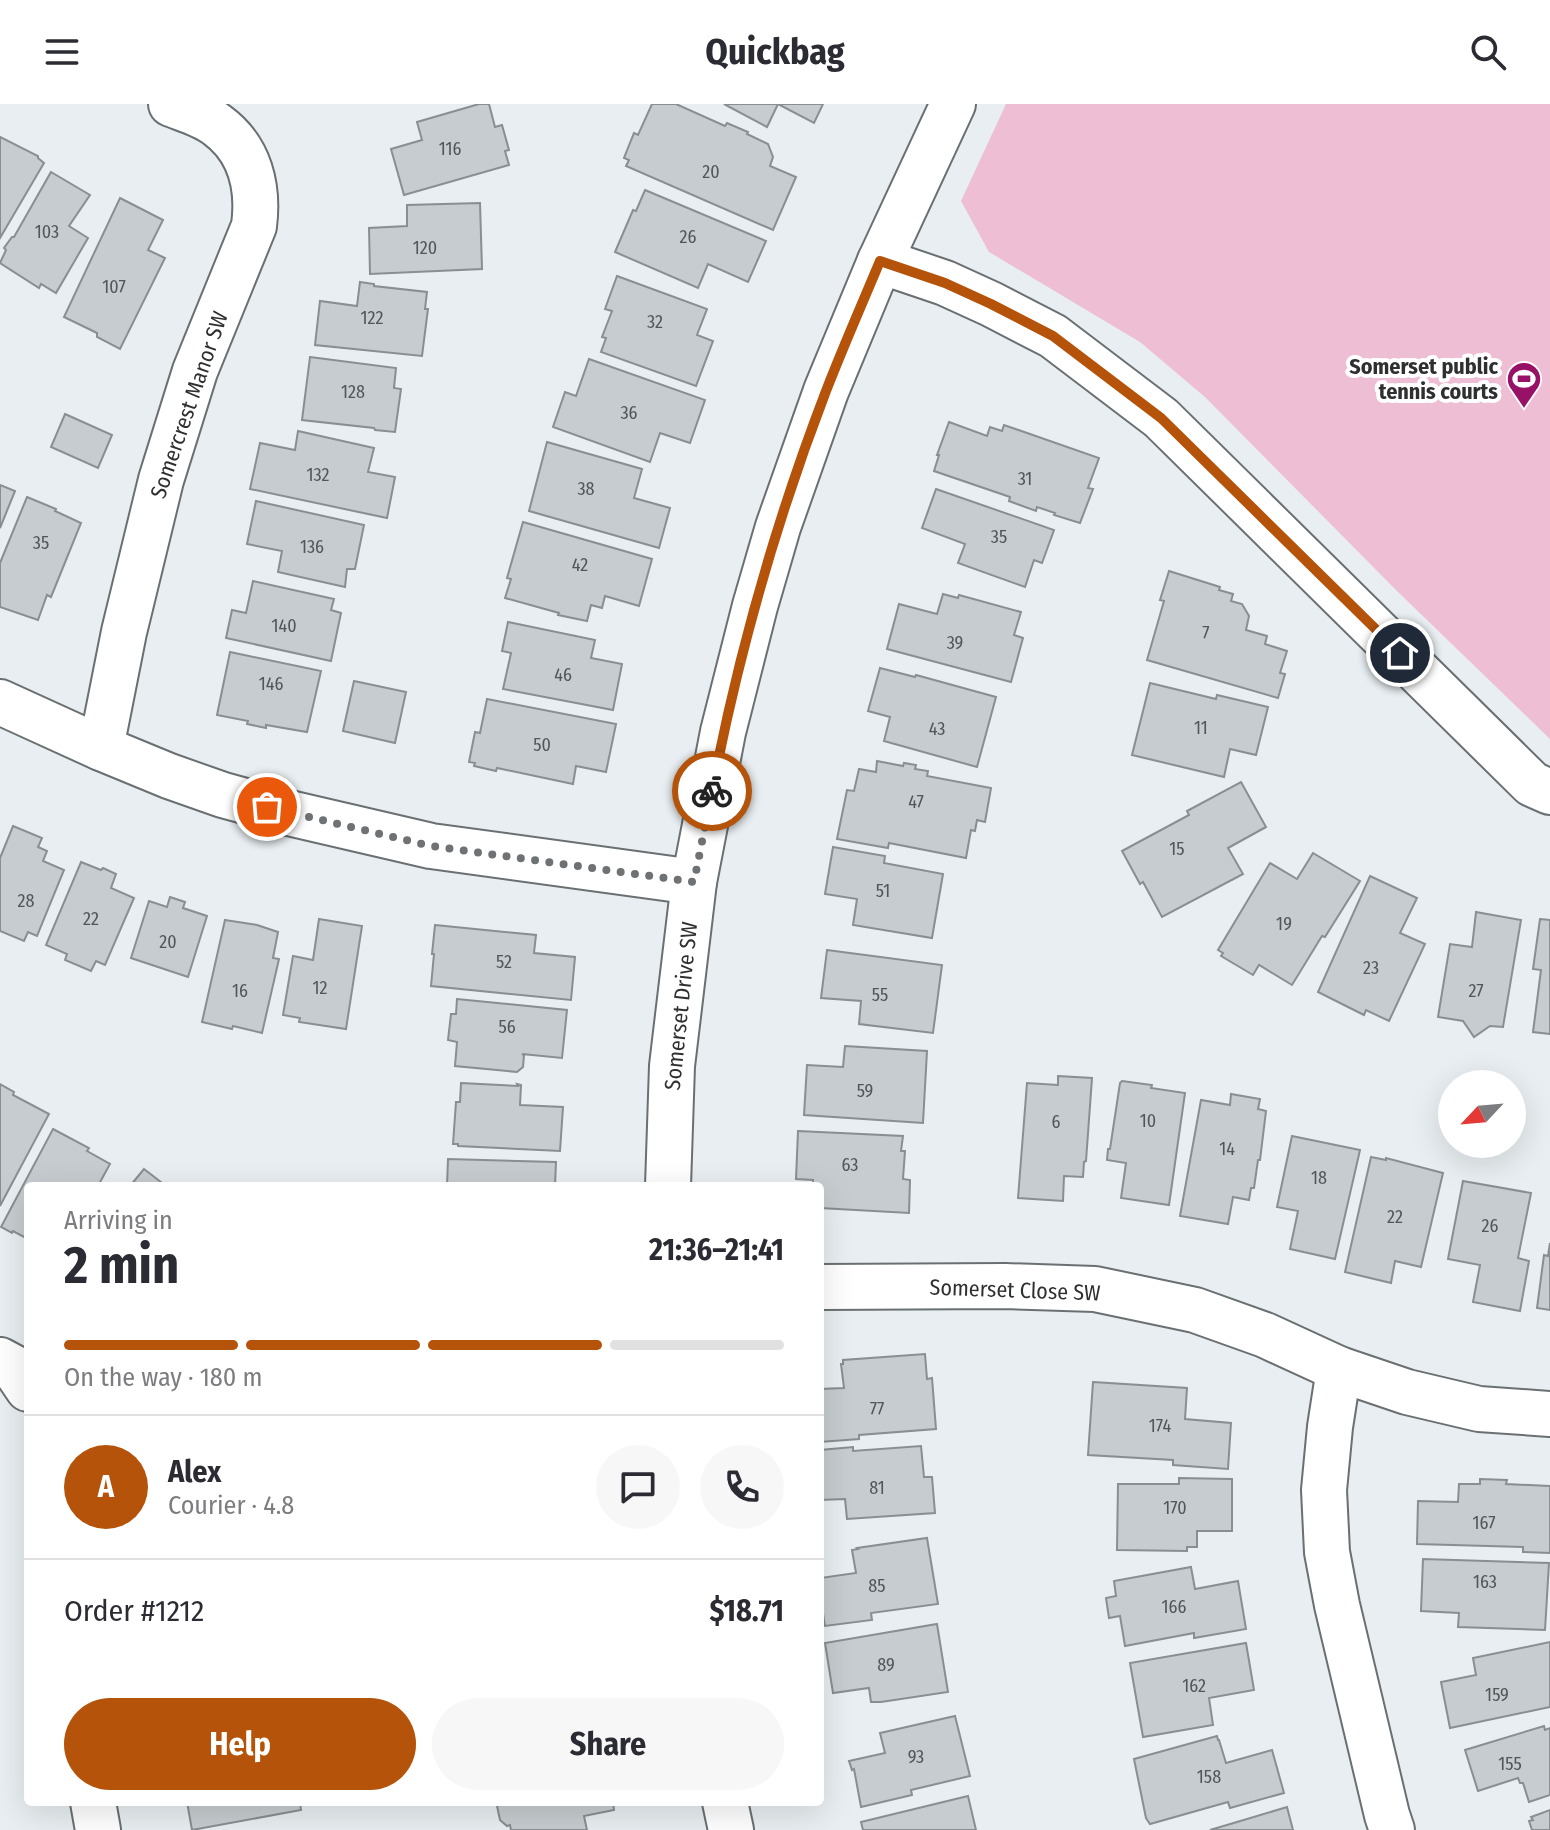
<!DOCTYPE html>
<html lang="en">
<head>
<meta charset="utf-8">
<style>
  :root { --surface:#fff; --page:#f7f7f7; --text:#2b2b33; --muted:#7c7c81; --line:#e1e1e2; --accent:#b45309 }
  body { margin:0; font-family:"Fira Sans Condensed",sans-serif; background:var(--page); color:var(--text); height:100vh; display:flex; flex-direction:column; font-size:30px; white-space:nowrap }
  * { box-sizing:border-box; margin:0 }
  p { font-size:26px; color:var(--muted) }
  .icon { flex:none; width:44px; height:44px; fill:none; stroke:currentColor; stroke-width:2; stroke-linecap:round; stroke-linejoin:round }
  .map { position:relative; flex:1; overflow:hidden }
  .drawer { position:absolute; left:24px; top:1078px; width:800px; height:624px; display:flex; flex-direction:column; background:var(--surface); border-radius:8px; box-shadow:0 8px 32px #0002 }
  .drawer>* { flex:none }
  .needle { width:52px; rotate:244deg }
  .fabs { position:absolute; left:1438px; top:966px; display:grid; gap:16px }
  .fabs a { display:grid; place-items:center; width:88px; height:88px; border-radius:50%; background:var(--surface); box-shadow:0 8px 32px #0002; font-size:40px }
  .pin { position:absolute; display:grid; place-items:center; width:68px; height:68px; color:#fff; margin:-34px; border:4px solid #fff; border-radius:50%; box-shadow:0 2px 8px #0007 }
  .courier { position:absolute; display:grid; place-items:center; width:80px; height:80px; margin:-40px; border:6px solid #b45309; border-radius:50%; background:#fff; color:#222; box-shadow:0 2px 10px #0007 }
  .headline em { font-style:normal; font-weight:700 }
  .headline div { display:flex; flex-direction:column-reverse }
  .headline { display:flex; align-items:center; justify-content:space-between; height:136px; padding:0 40px }
  h1 { font-size:52px; font-weight:700; line-height:60px }
  .bar { display:grid; grid-template-columns:repeat(4,1fr); gap:12px 8px; align-content:center; height:96px; padding:0 40px }
  .bar i { height:10px; border-radius:6px; background:var(--line) }
  .bar .current { background:var(--accent) }
  .bar p { grid-column:span 4 }
  .line { display:flex; align-items:center; gap:20px; padding:0 40px; border-top:2px solid var(--line) }
  .line div { flex:1 }
  .round { display:grid; place-items:center; flex:none; width:84px; height:84px; border-radius:42px; background:var(--page) }
  .button { display:flex; gap:16px; margin-top:auto; padding:16px 40px }
  .button a { flex:1; height:92px; border-radius:48px; background:var(--accent); color:#fff; font-size:32px; font-weight:700; line-height:92px; text-align:center }
  .button a+a { background:var(--page); color:var(--text) }
  header { display:flex; justify-content:space-between; align-items:center; height:104px; padding:0 40px; background:var(--surface); font-size:36px; font-weight:700 }
  .map>svg:first-child { display:block }
  .green { fill:#eebed5 }
  .building { fill:#c6cccf; stroke:#898e91; stroke-width:2 }
  .lines { fill:none; stroke-linecap:round; stroke-linejoin:round }
  .street-casing { stroke:#6a7072; stroke-width:48 }
  .secondary-casing { stroke:#6a7072; stroke-width:48 }
  .street { stroke:#fff; stroke-width:44 }
  .secondary { stroke:#fff; stroke-width:44 }
  .done { stroke:#6e7274; stroke-width:8; stroke-dasharray:0 14.4 }
  .route { stroke:#b45309; stroke-width:10 }
  .labels { text-anchor:middle; dominant-baseline:central; stroke-width:8; stroke-linejoin:round; paint-order:stroke }
  .number-label { font-size:18px; fill:#535658 }
  .poi-label { font-size:22px; font-weight:bold; fill:#2d2f30; stroke:#fff; text-anchor:end }
  .street-label { font-size:22px; fill:#2d2f30; stroke:#fff }
</style>
</head>
<body>
<header><svg class="icon" aria-label="menu" viewBox="0 0 24 24"><path d="M4 6h16M4 12h16M4 18h16"/></svg>Quickbag<svg class="icon" aria-label="search" viewBox="0 0 24 24"><circle cx="10" cy="10" r="6"/><path d="M15 15l6 6"/></svg></header>
<div class="map">
<svg width="1550" height="1726" viewBox="0 0 1550 1726">
  <rect width="100%" height="100%" fill="#e8eef1"/>
  <path class="green" d="M 1006,0 L 1550,0 L 1550,635 L 1396,486 L 1205,293 L 1140,238 L 989,148 L 961,97 Z"/>
  <g class="building">
    <path d="M 479,0 L 489,0 L 495,23 L 502,21 L 509,46 L 505,47 L 509,61 L 404,91 L 391,45 L 422,36 L 417,18 Z"/>
    <path d="M 652,0 L 676,0 L 725,22 L 727,19 L 748,28 L 747,30 L 768,40 L 773,53 L 770,62 L 796,73 L 773,126 L 626,62 L 629,56 L 624,54 L 634,29 L 638,31 Z"/>
    <path d="M 724,0 L 823,0 L 814,19 L 778,0 L 767,23 Z"/>
    <path d="M 0,33 L 38,52 L 38,54 L 44,59 L 0,134 Z"/>
    <path d="M 51,68 L 90,91 L 69,122 L 88,134 L 56,189 L 41,180 L 39,184 L 0,159 L 6,146 L 4,144 L 12,133 L 14,133 Z"/>
    <path d="M 645,86 L 766,137 L 748,178 L 708,160 L 698,184 L 615,148 L 633,106 L 636,107 Z"/>
    <path d="M 120,94 L 163,116 L 148,146 L 165,154 L 120,245 L 97,233 L 97,229 L 64,213 Z"/>
    <path d="M 480,99 L 482,165 L 370,170 L 369,124 L 407,122 L 407,101 Z"/>
    <path d="M 617,172 L 707,205 L 697,231 L 713,237 L 696,282 L 601,248 L 606,234 L 602,233 L 612,207 L 605,205 Z"/>
    <path d="M 360,178 L 374,180 L 374,182 L 427,188 L 425,205 L 428,205 L 422,252 L 315,241 L 320,197 L 357,202 Z"/>
    <path d="M 310,253 L 396,264 L 394,284 L 401,285 L 395,328 L 375,326 L 374,324 L 302,316 Z"/>
    <path d="M 589,255 L 705,296 L 690,339 L 660,329 L 650,358 L 553,323 L 565,288 L 576,292 Z"/>
    <path d="M 65,310 L 112,331 L 98,364 L 51,343 Z"/>
    <path d="M 949,318 L 987,332 L 990,323 L 1002,327 L 1004,321 L 1099,354 L 1088,384 L 1093,385 L 1080,419 L 1054,411 L 1055,409 L 1037,403 L 1036,407 L 1009,397 L 1010,393 L 934,367 L 939,351 L 937,351 Z"/>
    <path d="M 298,327 L 374,344 L 368,368 L 395,373 L 387,414 L 250,385 L 260,339 L 295,346 Z"/>
    <path d="M 547,338 L 642,365 L 634,394 L 670,404 L 659,444 L 529,407 Z"/>
    <path d="M 0,381 L 15,387 L 0,424 Z"/>
    <path d="M 936,385 L 1054,426 L 1042,459 L 1034,456 L 1025,483 L 958,459 L 965,440 L 922,424 Z"/>
    <path d="M 27,393 L 56,405 L 55,407 L 81,419 L 51,493 L 47,491 L 38,516 L 0,503 L 0,459 Z"/>
    <path d="M 256,397 L 364,421 L 355,465 L 347,465 L 345,483 L 278,468 L 282,447 L 247,440 Z"/>
    <path d="M 523,418 L 652,455 L 639,502 L 605,492 L 602,504 L 591,501 L 587,517 L 558,511 L 559,509 L 505,494 L 511,475 L 507,474 Z"/>
    <path d="M 1169,467 L 1220,483 L 1219,486 L 1233,490 L 1231,497 L 1242,500 L 1249,512 L 1246,526 L 1267,532 L 1265,540 L 1287,547 L 1280,569 L 1285,570 L 1278,594 L 1147,556 L 1164,497 L 1160,496 Z"/>
    <path d="M 253,477 L 334,495 L 331,506 L 341,509 L 331,557 L 226,534 L 232,506 L 246,509 Z"/>
    <path d="M 943,490 L 958,494 L 959,491 L 1021,508 L 1014,531 L 1023,534 L 1011,578 L 887,545 L 899,500 L 937,510 Z"/>
    <path d="M 508,518 L 595,536 L 591,554 L 622,560 L 613,606 L 503,585 L 511,549 L 502,547 Z"/>
    <path d="M 230,548 L 321,567 L 307,628 L 266,621 L 266,624 L 247,620 L 248,617 L 217,611 Z"/>
    <path d="M 880,564 L 915,573 L 916,571 L 996,593 L 977,663 L 884,637 L 890,613 L 868,607 Z"/>
    <path d="M 354,577 L 406,588 L 395,639 L 343,627 Z"/>
    <path d="M 1150,579 L 1216,595 L 1217,591 L 1268,603 L 1256,651 L 1230,645 L 1224,673 L 1132,651 Z"/>
    <path d="M 487,595 L 616,620 L 606,668 L 576,662 L 573,680 L 497,664 L 496,667 L 474,662 L 475,659 L 469,658 L 475,628 L 480,629 Z"/>
    <path d="M 877,657 L 903,662 L 904,659 L 916,661 L 915,665 L 928,667 L 927,672 L 991,684 L 985,718 L 977,716 L 975,727 L 971,726 L 966,754 L 889,739 L 888,744 L 837,735 L 847,686 L 854,687 L 859,665 L 876,668 Z"/>
    <path d="M 1241,678 L 1266,723 L 1228,744 L 1243,770 L 1162,813 L 1143,778 L 1140,780 L 1122,747 L 1189,711 L 1187,707 Z"/>
    <path d="M 13,722 L 42,734 L 38,743 L 47,747 L 43,757 L 64,766 L 37,832 L 28,828 L 24,837 L 0,827 L 0,754 Z"/>
    <path d="M 833,743 L 885,752 L 884,759 L 943,770 L 932,834 L 853,821 L 857,795 L 825,790 Z"/>
    <path d="M 1313,749 L 1360,777 L 1325,833 L 1322,832 L 1292,881 L 1259,861 L 1253,871 L 1221,852 L 1223,849 L 1218,846 L 1270,759 L 1297,775 Z"/>
    <path d="M 81,758 L 101,766 L 103,764 L 116,770 L 111,784 L 134,794 L 105,861 L 96,857 L 91,867 L 65,856 L 67,850 L 46,841 Z"/>
    <path d="M 1370,772 L 1417,794 L 1400,829 L 1425,840 L 1389,917 L 1366,906 L 1364,911 L 1318,888 Z"/>
    <path d="M 170,793 L 185,798 L 183,804 L 207,812 L 188,873 L 131,854 L 149,797 L 167,803 Z"/>
    <path d="M 1476,808 L 1521,816 L 1503,923 L 1490,922 L 1474,933 L 1463,917 L 1438,913 L 1450,840 L 1472,843 Z"/>
    <path d="M 319,815 L 362,822 L 346,925 L 299,918 L 300,914 L 283,911 L 293,852 L 313,856 Z"/>
    <path d="M 1540,815 L 1550,816 L 1550,930 L 1533,928 L 1541,866 L 1533,865 Z"/>
    <path d="M 225,816 L 257,821 L 278,828 L 273,854 L 279,855 L 262,929 L 233,922 L 232,925 L 202,918 Z"/>
    <path d="M 435,821 L 536,831 L 534,849 L 575,853 L 571,896 L 431,882 L 434,850 L 432,850 Z"/>
    <path d="M 827,846 L 942,861 L 933,929 L 859,920 L 861,897 L 821,894 Z"/>
    <path d="M 457,895 L 567,906 L 562,954 L 522,950 L 524,951 L 523,963 L 517,968 L 455,962 L 457,938 L 448,936 L 451,910 L 456,910 Z"/>
    <path d="M 845,942 L 927,947 L 923,1019 L 804,1011 L 807,961 L 843,963 Z"/>
    <path d="M 1058,972 L 1092,974 L 1086,1057 L 1084,1058 L 1083,1073 L 1064,1072 L 1063,1097 L 1018,1094 L 1027,979 L 1058,981 Z"/>
    <path d="M 1122,977 L 1152,981 L 1151,984 L 1185,989 L 1169,1101 L 1121,1094 L 1126,1059 L 1107,1056 L 1108,1045 L 1110,1045 L 1120,979 Z"/>
    <path d="M 461,979 L 518,982 L 517,980 L 521,981 L 520,1001 L 563,1003 L 560,1047 L 458,1042 L 458,1040 L 453,1040 L 456,998 L 460,998 Z"/>
    <path d="M 0,980 L 14,988 L 13,991 L 49,1010 L 0,1102 Z"/>
    <path d="M 1231,990 L 1260,995 L 1258,1005 L 1266,1007 L 1260,1056 L 1258,1056 L 1254,1084 L 1251,1084 L 1249,1096 L 1233,1093 L 1228,1120 L 1180,1112 L 1201,996 L 1230,1001 Z"/>
    <path d="M 53,1025 L 89,1044 L 87,1047 L 110,1060 L 98,1082 L 28,1082 L 28,1135 L 13,1127 L 12,1129 L 1,1123 Z"/>
    <path d="M 798,1027 L 903,1032 L 901,1047 L 905,1047 L 903,1075 L 910,1076 L 909,1109 L 820,1104 L 820,1082 L 813,1082 L 813,1076 L 796,1075 Z"/>
    <path d="M 1292,1032 L 1360,1046 L 1335,1155 L 1290,1145 L 1298,1107 L 1277,1103 Z"/>
    <path d="M 1371,1053 L 1386,1056 L 1386,1054 L 1443,1069 L 1421,1163 L 1395,1157 L 1391,1179 L 1345,1168 Z"/>
    <path d="M 448,1055 L 556,1058 L 555,1082 L 447,1082 Z"/>
    <path d="M 144,1065 L 166,1082 L 130,1082 Z"/>
    <path d="M 1463,1077 L 1531,1089 L 1518,1154 L 1529,1157 L 1520,1207 L 1473,1198 L 1480,1161 L 1448,1155 Z"/>
    <path d="M 1550,1139 L 1550,1206 L 1537,1204 L 1544,1151 L 1548,1152 Z"/>
    <path d="M 925,1250 L 927,1275 L 932,1274 L 936,1325 L 859,1331 L 859,1335 L 820,1338 L 820,1285 L 844,1284 L 841,1260 L 843,1260 L 843,1256 Z"/>
    <path d="M 1093,1278 L 1187,1284 L 1185,1315 L 1231,1319 L 1228,1365 L 1173,1361 L 1173,1356 L 1088,1351 Z"/>
    <path d="M 921,1342 L 924,1373 L 932,1373 L 935,1409 L 847,1415 L 845,1395 L 820,1396 L 820,1346 L 853,1343 L 853,1347 Z"/>
    <path d="M 1179,1374 L 1232,1375 L 1232,1427 L 1197,1427 L 1197,1443 L 1187,1443 L 1187,1447 L 1117,1446 L 1118,1380 L 1179,1380 Z"/>
    <path d="M 1480,1375 L 1507,1376 L 1506,1380 L 1550,1382 L 1550,1449 L 1523,1448 L 1523,1443 L 1417,1440 L 1418,1397 L 1458,1398 L 1459,1380 L 1480,1380 Z"/>
    <path d="M 927,1434 L 938,1500 L 871,1509 L 872,1516 L 825,1522 L 820,1491 L 820,1474 L 856,1469 L 852,1446 L 858,1445 L 857,1444 Z"/>
    <path d="M 1423,1455 L 1549,1459 L 1545,1526 L 1458,1523 L 1459,1509 L 1421,1507 Z"/>
    <path d="M 1191,1463 L 1195,1485 L 1238,1477 L 1246,1525 L 1194,1534 L 1194,1529 L 1125,1542 L 1120,1512 L 1109,1514 L 1106,1494 L 1116,1492 L 1114,1477 Z"/>
    <path d="M 937,1520 L 948,1588 L 881,1598 L 871,1598 L 869,1584 L 833,1589 L 825,1539 Z"/>
    <path d="M 1550,1538 L 1550,1603 L 1450,1624 L 1441,1578 L 1476,1571 L 1473,1554 Z"/>
    <path d="M 1246,1539 L 1254,1586 L 1209,1594 L 1213,1621 L 1143,1633 L 1130,1559 Z"/>
    <path d="M 955,1612 L 970,1672 L 911,1686 L 912,1691 L 861,1703 L 854,1665 L 852,1666 L 849,1657 L 885,1649 L 880,1629 Z"/>
    <path d="M 1544,1622 L 1545,1626 L 1550,1624 L 1550,1691 L 1529,1698 L 1523,1679 L 1520,1679 L 1518,1674 L 1478,1687 L 1465,1646 Z"/>
    <path d="M 1217,1632 L 1218,1636 L 1219,1636 L 1226,1659 L 1272,1646 L 1284,1689 L 1230,1704 L 1228,1698 L 1150,1720 L 1146,1714 L 1134,1655 Z"/>
    <path d="M 968,1692 L 976,1726 L 863,1726 L 861,1718 Z"/>
    <path d="M 187,1698 L 300,1698 L 301,1706 L 192,1726 Z"/>
    <path d="M 500,1698 L 613,1698 L 614,1706 L 584,1712 L 587,1726 L 511,1726 L 510,1721 L 507,1722 L 500,1716 L 497,1702 Z"/>
    <path d="M 1287,1703 L 1293,1726 L 1210,1726 L 1237,1718 Z"/>
    <path d="M 1550,1706 L 1550,1726 L 1532,1726 L 1529,1717 L 1533,1716 L 1531,1713 Z"/>
  </g>
  <g class="lines">
    <defs>
      <g id="street">
        <path d="M 880,157 L 945,179 L 991,200 L 1053,232 L 1161,314 L 1532,680 L 1550,688"/>
        <path d="M 0,598 L 101,644 L 169,672 L 223,691 L 289,709 L 431,742 L 694,778"/>
        <path d="M 101,644 L 124,528 L 161,376 L 195,267 L 254,122 C 259,83 250,45 217,21 C 204,11 186,6 171,0"/>
        <path d="M 820,1183 L 1005,1182 L 1095,1185 L 1195,1206 L 1265,1231 L 1339,1265 L 1407,1288 L 1479,1305 L 1550,1310"/>
        <path d="M 0,1256 L 13,1263 L 28,1285"/>
        <path d="M 1339,1265 L 1330,1323 L 1324,1386 L 1327,1448 L 1337,1501 L 1387,1711 L 1392,1726"/>
        <path d="M 93,1698 L 98,1726"/>
      </g>
      <g id="secondary">
        <path d="M 668,1082 L 672,962 L 694,778 L 723,628 L 755,502 L 778,423 L 826,287 L 880,157 L 953,0"/>
        <path d="M 725,1698 L 731,1726"/>
      </g>
    </defs>
    <use href="#street" class="street-casing"/>
    <use href="#secondary" class="secondary-casing"/>
    <use href="#street" class="street"/>
    <use href="#secondary" class="secondary"/>
  </g>
  <g class="lines">
    <path class="done" d="M 267,703 L 431,742 L 694,778 L 712,687"/>
    <path class="route" d="M 712,687 C 738,551 776,417 826,287 C 843,243 862,200 880,157 L 945,179 L 991,200 L 1053,232 L 1161,314 L 1400,549"/>
  </g>
  <defs>
    <symbol id="stadium-pin" viewBox="-11 -11 22 30"><path d="M0 17L-7.5 6A9.5 9.5 0 1 1 7.5 6Z" fill="#971267" stroke="#fff"/><path d="M0-5a6.5 5 0 1 0 0 10a6.5 5 0 1 0 0-10ZM-3.5-1.8h7v3.6h-7Z" fill="#fff"/></symbol>
  </defs>
  <g fill-rule="evenodd">
    <use href="#stadium-pin" x="1504" y="255" width="40" height="54"/>
  </g>
  <g class="labels">
    <g class="number-label">
      <text x="450" y="45">116</text>
      <text x="711" y="68">20</text>
      <text x="47" y="128">103</text>
      <text x="688" y="133">26</text>
      <text x="425" y="144">120</text>
      <text x="114" y="183">107</text>
      <text x="372" y="214">122</text>
      <text x="655" y="218">32</text>
      <text x="353" y="288">128</text>
      <text x="629" y="309">36</text>
      <text x="318" y="371">132</text>
      <text x="1025" y="375">31</text>
      <text x="586" y="385">38</text>
      <text x="999" y="433">35</text>
      <text x="41" y="439">35</text>
      <text x="312" y="443">136</text>
      <text x="580" y="461">42</text>
      <text x="284" y="522">140</text>
      <text x="1206" y="529">7</text>
      <text x="955" y="539">39</text>
      <text x="563" y="571">46</text>
      <text x="271" y="580">146</text>
      <text x="1201" y="624">11</text>
      <text x="937" y="625">43</text>
      <text x="542" y="641">50</text>
      <text x="916" y="698">47</text>
      <text x="1177" y="745">15</text>
      <text x="883" y="787">51</text>
      <text x="26" y="797">28</text>
      <text x="91" y="815">22</text>
      <text x="1284" y="820">19</text>
      <text x="168" y="838">20</text>
      <text x="504" y="858">52</text>
      <text x="1371" y="864">23</text>
      <text x="320" y="884">12</text>
      <text x="240" y="887">16</text>
      <text x="1476" y="887">27</text>
      <text x="880" y="891">55</text>
      <text x="507" y="923">56</text>
      <text x="865" y="987">59</text>
      <text x="1148" y="1017">10</text>
      <text x="1056" y="1018">6</text>
      <text x="1227" y="1045">14</text>
      <text x="850" y="1061">63</text>
      <text x="1319" y="1074">18</text>
      <text x="1395" y="1113">22</text>
      <text x="1490" y="1122">26</text>
      <text x="877" y="1305">77</text>
      <text x="1160" y="1322">174</text>
      <text x="877" y="1384">81</text>
      <text x="1175" y="1404">170</text>
      <text x="1484" y="1419">167</text>
      <text x="1485" y="1478">163</text>
      <text x="877" y="1482">85</text>
      <text x="1174" y="1503">166</text>
      <text x="886" y="1561">89</text>
      <text x="1194" y="1582">162</text>
      <text x="1497" y="1591">159</text>
      <text x="916" y="1653">93</text>
      <text x="1510" y="1660">155</text>
      <text x="1209" y="1673">158</text>
    </g>
    <g class="poi-label">
      <text x="1498" y="262">Somerset public<tspan x="1498" dy="25">tennis courts</tspan></text>
    </g>
    <g class="street-label">
      <text transform="translate(189 301) rotate(-71)">Somercrest Manor SW</text>
      <text transform="translate(681 902) rotate(-84)">Somerset Drive SW</text>
      <text transform="translate(1015 1186) rotate(2)">Somerset Close SW</text>
    </g>
  </g>
</svg>
<div class="fabs">
<a><svg class="needle" viewBox="-14 -14 28 28"><path d="M0-13l5 13h-10z" fill="#e53935"/><path d="M0 13l5-13h-10z" fill="#7c7c81"/></svg></a>
</div>
<div class="pin" style="left:267px;top:703px;background:#ea580c"><svg class="icon" aria-label="bag" viewBox="0 0 24 24"><path d="M5 8h14l-1 12H6zM9 8a3 3 0 0 1 6 0"/></svg></div>
<div class="pin" style="left:1400px;top:549px;background:#1f2937"><svg class="icon" aria-label="home" viewBox="0 0 24 24"><path d="M3 11l9-7 9 7M6 9v11h12V9"/></svg></div>
<div class="courier" style="left:712px;top:687px"><svg class="icon" aria-label="bike" viewBox="0 0 24 24"><circle cx="6" cy="16" r="4"/><circle cx="18" cy="16" r="4"/><path d="M6 16l4-8h5l3 8M10 8l3 8H6M13 5h3"/></svg></div>
<section class="drawer">
<div class="headline"><div><h1>2 min</h1><p>Arriving in</p></div><em>21:36–21:41</em></div>
<div class="bar"><i class="current"></i><i class="current"></i><i class="current"></i><i></i><p>On the way · 180 m</p></div>
<div class="line" style="height:144px"><b class="round" style="background:var(--accent);color:#fff">A</b><div><b>Alex</b><p>Courier · 4.8</p></div><a class="round"><svg class="icon" aria-label="chat" viewBox="0 0 24 24"><path d="M4 5h16v11H9l-5 4z"/></svg></a><a class="round"><svg class="icon" aria-label="phone" viewBox="0 0 24 24"><path d="M5 4h4l2 5-3 2q2 4 5 5l2-3 5 2v4C11 20 4 13 5 4z"/></svg></a></div>
<div class="line" style="height:104px"><div>Order #1212</div><b>$18.71</b></div>
<div class="button"><a>Help</a><a>Share</a></div>
</section>
</div>
</body>
</html>
